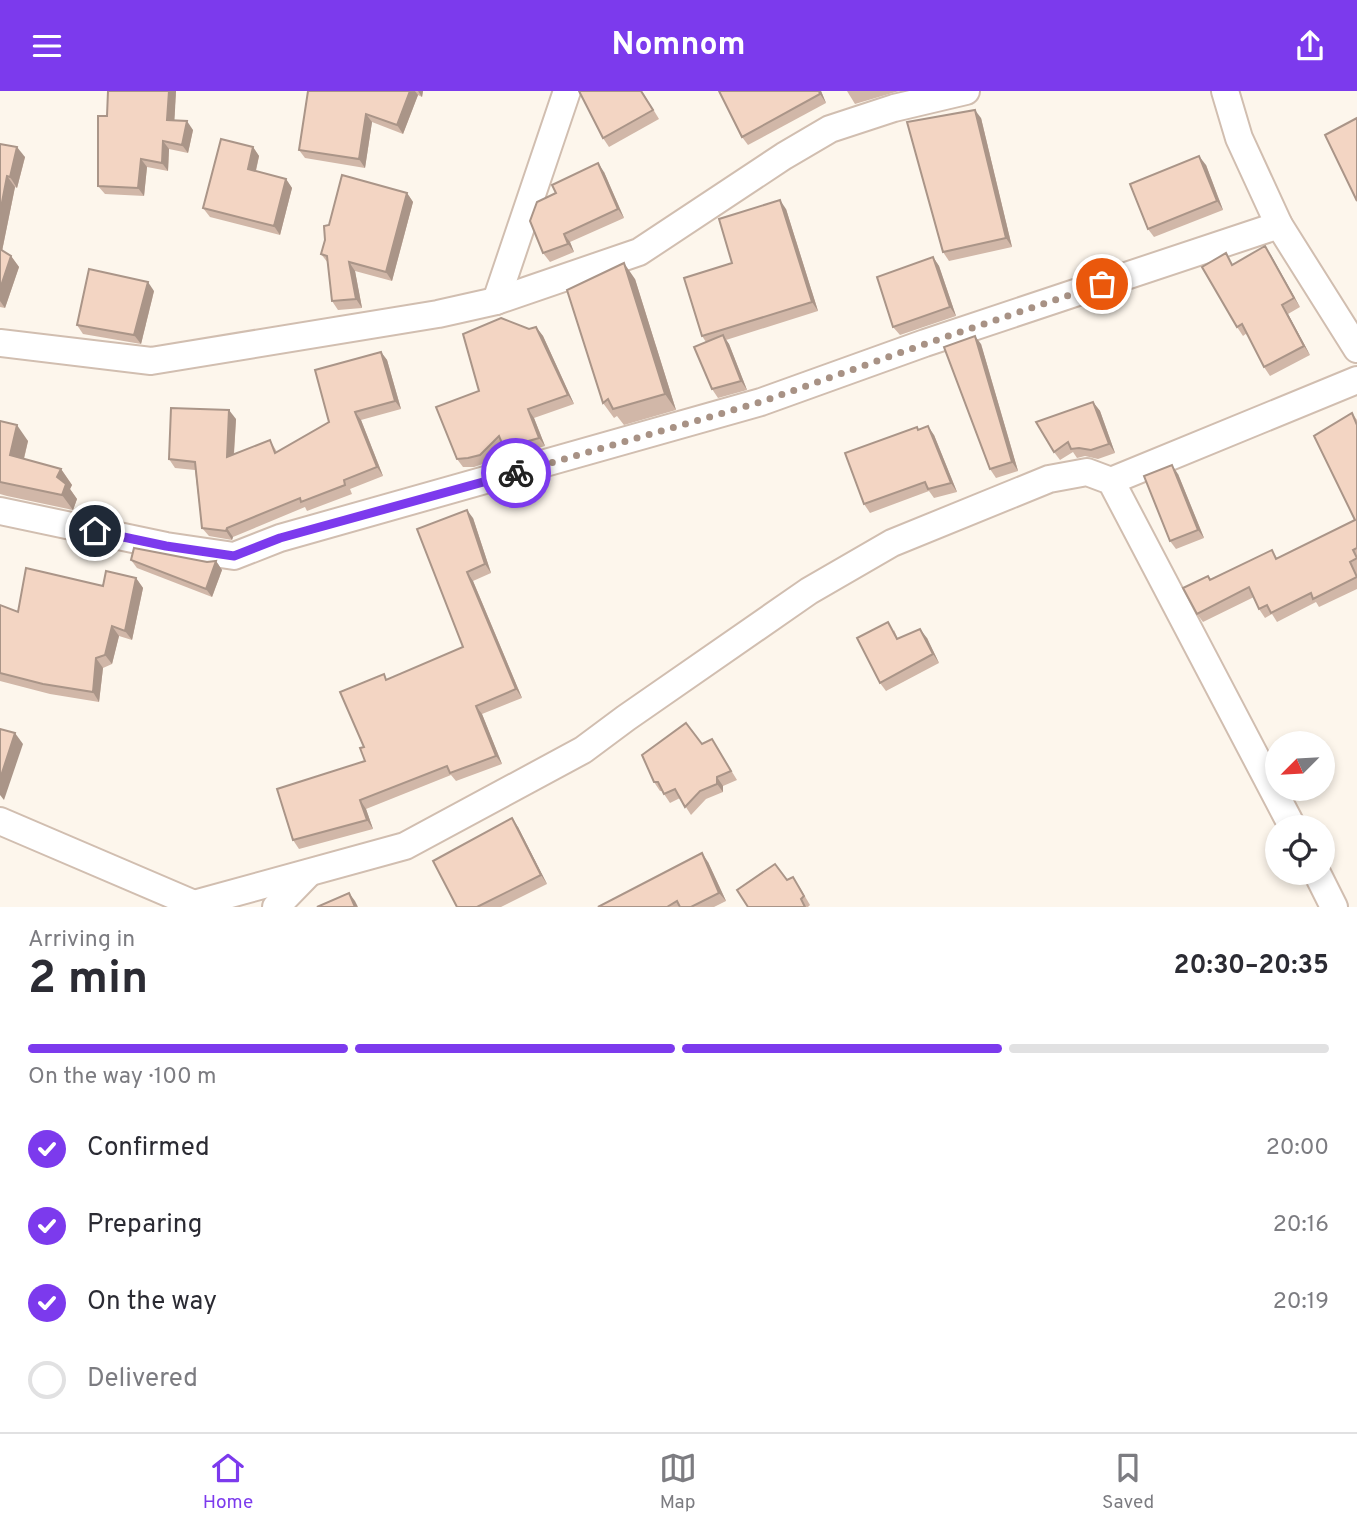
<!DOCTYPE html>
<html lang="en">
<head>
<meta charset="utf-8">
<style>
  :root { --surface:#fff; --page:#f7f7f7; --text:#2b2b33; --muted:#7c7c81; --line:#e1e1e2; --accent:#7c3aed }
  body { margin:0; font-family:Overpass,sans-serif; background:var(--page); color:var(--text); height:100vh; display:flex; flex-direction:column; font-size:26px; white-space:nowrap }
  * { box-sizing:border-box; margin:0 }
  p { font-size:23px; color:var(--muted) }
  .icon { flex:none; width:38px; height:38px; fill:none; stroke:currentColor; stroke-width:2; stroke-linecap:round; stroke-linejoin:round }
  .map { position:relative; height:816px; overflow:hidden }
  .panel { display:flex; flex-direction:column; background:var(--surface); flex:1 }
  .panel>* { flex:none }
  .needle { width:46px; rotate:246deg }
  .fabs { position:absolute; left:1265px; top:640px; display:grid; gap:14px }
  .fabs a { display:grid; place-items:center; width:70px; height:70px; border-radius:50%; background:var(--surface); box-shadow:0 4px 10px #0003; font-size:35px }
  .pin { position:absolute; display:grid; place-items:center; width:60px; height:60px; color:#fff; margin:-30px; border:4px solid #fff; border-radius:50%; box-shadow:0 2px 7px #0007 }
  .courier { position:absolute; display:grid; place-items:center; width:70px; height:70px; margin:-35px; border:5px solid #7c3aed; border-radius:50%; background:#fff; color:#222; box-shadow:0 2px 9px #0007 }
  .headline em { font-style:normal; font-weight:700 }
  .headline div { display:flex; flex-direction:column-reverse }
  .headline { display:flex; align-items:center; justify-content:space-between; height:119px; padding:0 28px }
  h1 { font-size:46px; font-weight:700; line-height:52px }
  .bar { display:grid; grid-template-columns:repeat(4,1fr); gap:10px 7px; align-content:center; height:84px; padding:0 28px }
  .bar i { height:9px; border-radius:5px; background:var(--line) }
  .bar .on { background:var(--accent) }
  .bar p { grid-column:span 4 }
  ol { padding:0 28px; list-style:none }
  li { display:flex; align-items:center; gap:21px; height:77px }
  li p { margin-inline-start:auto }
  li .icon { padding:7px; border-radius:50%; background:var(--accent); color:#fff; stroke-width:4 }
  li:last-child { color:var(--muted) }
  li i { width:38px; height:38px; border:4px solid var(--line); border-radius:50% }
  header { display:flex; justify-content:space-between; align-items:center; height:91px; padding:0 28px; background:var(--accent); color:#fff; font-size:32px; font-weight:700 }
  .menu { display:flex; justify-content:space-around; align-items:center; height:98px; border-top:2px solid var(--line); background:var(--surface); font-size:19px; color:var(--muted) }
  .menu a { display:grid; justify-items:center; gap:4px }
  .menu .on { color:var(--accent) }
  .map>svg:first-child { display:block }
  .lines { fill:none; stroke-linecap:round; stroke-linejoin:round }
  .minor-casing { stroke:#d1beb0; stroke-width:30 }
  .minor { stroke:#fff; stroke-width:26 }
  .wall { fill:#d1b7a8 }
  .shaded-wall { fill:#aa9588 }
  .building { fill:#f3d5c3; stroke:#aa9588; stroke-width:2 }
  .done { stroke:#a89285; stroke-width:7; stroke-dasharray:0 12.6 }
  .route { stroke:#7c3aed; stroke-width:9 }
</style>
</head>
<body>
<header><svg class="icon" aria-label="menu" viewBox="0 0 24 24"><path d="M4 6h16M4 12h16M4 18h16"/></svg>Nomnom<svg class="icon" aria-label="share" viewBox="0 0 24 24"><path d="M12 15V3M7 8l5-5 5 5M5 13v7h14v-7"/></svg></header>
<div class="map">
<svg width="1357" height="816" viewBox="0 0 1357 816">
  <rect width="100%" height="100%" fill="#fdf6ec"/>
  <g class="lines">
    <defs>
      <g id="minor">
        <path d="M 1225,0 L 1239,47 L 1279,134 L 1357,258"/>
        <path d="M 496,210 L 567,0"/>
        <path d="M 0,252 L 151,270 L 438,223 L 496,210 L 639,161 L 784,65 L 830,38 L 894,17 L 966,0"/>
        <path d="M 1111,390 L 1357,289"/>
        <path d="M 0,420 L 166,455 L 234,465 L 280,447 L 761,311 L 925,252 L 1279,134"/>
        <path d="M 0,730 L 194,813 L 405,755 L 583,659 L 626,627 L 809,500 L 892,452 L 1049,388 L 1087,381 L 1111,390 L 1293,737"/>
        <path d="M 1317,782 L 1334,816"/>
        <path d="M 276,816 L 309,782"/>
      </g>
    </defs>
    <use href="#minor" class="minor-casing"/>
    <use href="#minor" class="minor"/>
  </g>
  <g class="wall">
    <path d="M 108,0 L 176,0 L 174,29 L 193,39 L 188,62 L 169,58 L 168,80 L 147,76 L 144,105 L 105,103 L 98,95 L 107,25 Z"/>
    <path d="M 308,0 L 423,0 L 422,6 L 418,4 L 403,43 L 372,31 L 365,77 L 305,67 L 299,59 Z"/>
    <path d="M 579,0 L 642,0 L 659,28 L 609,56 L 603,47 Z"/>
    <path d="M 719,0 L 821,0 L 826,12 L 748,54 L 742,46 Z"/>
    <path d="M 847,0 L 899,0 L 855,13 Z"/>
    <path d="M 981,27 L 1012,156 L 949,170 L 943,161 Z"/>
    <path d="M 0,53 L 25,66 L 17,97 L 15,96 L 2,160 L 11,165 L 19,176 L 5,217 L 0,216 Z"/>
    <path d="M 253,56 L 259,65 L 256,80 L 286,88 L 292,97 L 280,144 L 210,126 L 203,117 Z"/>
    <path d="M 1206,74 L 1223,119 L 1154,146 L 1148,138 Z"/>
    <path d="M 604,81 L 624,127 L 570,151 L 574,161 L 550,171 L 543,162 Z"/>
    <path d="M 407,102 L 413,111 L 392,190 L 355,180 L 362,217 L 338,219 L 332,210 L 328,172 L 321,163 L 329,134 Z"/>
    <path d="M 786,118 L 818,220 L 726,249 L 729,253 L 747,299 L 718,307 L 712,298 L 706,251 L 702,245 L 732,172 Z"/>
    <path d="M 1265,155 L 1300,216 L 1288,223 L 1310,264 L 1270,285 L 1264,276 L 1247,242 L 1243,245 L 1237,236 L 1233,173 Z"/>
    <path d="M 933,166 L 939,175 L 956,225 L 900,244 L 893,236 Z"/>
    <path d="M 635,188 L 676,319 L 624,334 L 617,325 L 614,327 L 603,312 Z"/>
    <path d="M 154,200 L 141,253 L 83,243 L 77,234 Z"/>
    <path d="M 536,236 L 543,245 L 574,313 L 534,327 L 545,355 L 510,366 L 503,356 L 486,372 L 474,376 L 463,376 L 457,368 L 479,300 L 529,238 Z"/>
    <path d="M 981,253 L 1018,380 L 996,387 L 990,378 Z"/>
    <path d="M 381,261 L 387,269 L 401,318 L 361,329 L 383,385 L 350,398 L 352,403 L 307,420 L 305,416 L 233,446 L 232,449 L 209,445 L 202,437 L 195,379 L 175,377 L 169,368 L 236,328 L 234,364 L 270,349 L 277,361 L 329,331 Z"/>
    <path d="M 1093,311 L 1100,320 L 1115,362 L 1098,368 L 1085,365 L 1077,367 L 1073,361 L 1060,369 L 1054,361 Z"/>
    <path d="M 1352,322 L 1357,329 L 1357,498 L 1319,516 L 1316,511 L 1277,531 L 1272,523 L 1265,527 L 1259,518 L 1254,506 L 1203,531 L 1197,523 L 1208,485 L 1211,488 L 1272,459 L 1277,467 L 1355,429 Z"/>
    <path d="M 0,330 L 28,350 L 24,368 L 61,378 L 72,394 L 70,398 L 77,408 L 73,419 L 7,405 L 0,403 Z"/>
    <path d="M 917,336 L 919,339 L 934,344 L 957,401 L 934,407 L 929,400 L 870,422 L 864,413 Z"/>
    <path d="M 1178,383 L 1204,447 L 1176,458 L 1170,450 Z"/>
    <path d="M 473,427 L 491,482 L 473,490 L 522,607 L 482,623 L 502,673 L 456,690 L 451,684 L 366,718 L 373,738 L 299,758 L 293,749 L 365,670 L 364,656 L 388,589 L 463,556 L 417,438 Z"/>
    <path d="M 131,469 L 216,470 L 222,479 L 212,506 L 137,477 Z"/>
    <path d="M 136,487 L 143,497 L 132,549 L 119,545 L 112,573 L 103,577 L 99,611 L 50,603 L 0,590 L 0,514 L 18,521 L 103,495 Z"/>
    <path d="M 894,539 L 898,548 L 927,547 L 939,572 L 886,600 L 880,592 Z"/>
    <path d="M 712,648 L 737,689 L 723,695 L 723,701 L 706,708 L 691,724 L 680,707 L 670,712 L 662,700 L 660,700 L 654,691 L 702,653 Z"/>
    <path d="M 518,736 L 547,793 L 501,816 L 457,816 Z"/>
    <path d="M 708,771 L 726,810 L 714,816 L 598,816 Z"/>
    <path d="M 787,789 L 799,795 L 810,814 L 808,816 L 748,816 Z"/>
  </g>
  <g class="shaded-wall">
    <path d="M 169,0 L 176,0 L 174,38 L 167,29 Z"/>
    <path d="M 410,0 L 415,0 L 418,4 L 403,43 L 397,34 Z"/>
    <path d="M 418,0 L 423,0 L 422,6 Z"/>
    <path d="M 819,0 L 821,0 L 826,12 L 820,3 Z"/>
    <path d="M 975,19 L 981,27 L 1012,156 L 1006,147 Z"/>
    <path d="M 366,23 L 372,31 L 365,77 L 359,68 Z"/>
    <path d="M 187,30 L 193,39 L 188,62 L 182,54 Z"/>
    <path d="M 163,50 L 169,58 L 168,80 L 162,72 Z"/>
    <path d="M 17,56 L 25,66 L 17,97 L 10,86 Z"/>
    <path d="M 253,56 L 259,65 L 254,87 L 248,78 Z"/>
    <path d="M 1199,65 L 1206,74 L 1223,119 L 1217,110 Z"/>
    <path d="M 141,68 L 147,76 L 144,105 L 138,97 Z"/>
    <path d="M 598,72 L 604,81 L 624,127 L 618,118 Z"/>
    <path d="M 7,85 L 15,96 L 1,165 L 0,163 L 0,122 Z"/>
    <path d="M 286,88 L 292,97 L 280,144 L 274,135 Z"/>
    <path d="M 407,102 L 413,111 L 392,190 L 386,181 Z"/>
    <path d="M 780,109 L 786,118 L 818,220 L 812,211 Z"/>
    <path d="M 564,143 L 570,151 L 574,161 L 568,153 Z"/>
    <path d="M 1265,155 L 1271,164 L 1300,216 L 1294,207 Z"/>
    <path d="M 11,165 L 19,176 L 5,217 L 0,210 L 0,198 Z"/>
    <path d="M 933,166 L 939,175 L 956,225 L 950,216 Z"/>
    <path d="M 349,171 L 355,180 L 362,217 L 356,208 Z"/>
    <path d="M 624,172 L 635,188 L 676,319 L 665,303 Z"/>
    <path d="M 148,191 L 154,200 L 141,253 L 134,244 Z"/>
    <path d="M 1282,214 L 1288,223 L 1310,264 L 1304,255 Z"/>
    <path d="M 536,236 L 543,245 L 574,313 L 568,304 Z"/>
    <path d="M 723,244 L 729,253 L 747,299 L 741,290 Z"/>
    <path d="M 975,245 L 981,253 L 1018,380 L 1012,371 Z"/>
    <path d="M 381,261 L 387,269 L 401,318 L 395,310 Z"/>
    <path d="M 1093,311 L 1100,320 L 1115,362 L 1109,353 Z"/>
    <path d="M 528,318 L 534,327 L 545,355 L 539,347 Z"/>
    <path d="M 229,319 L 236,328 L 233,375 L 227,366 Z"/>
    <path d="M 355,321 L 361,329 L 383,385 L 377,376 Z"/>
    <path d="M 17,334 L 28,350 L 21,379 L 10,364 Z"/>
    <path d="M 928,335 L 934,344 L 957,401 L 951,392 Z"/>
    <path d="M 1172,374 L 1178,383 L 1204,447 L 1198,439 Z"/>
    <path d="M 61,378 L 72,394 L 70,398 L 77,408 L 73,419 L 62,404 L 57,386 Z"/>
    <path d="M 467,419 L 473,427 L 491,482 L 485,473 Z"/>
    <path d="M 227,437 L 233,446 L 232,449 L 226,440 Z"/>
    <path d="M 216,470 L 222,479 L 212,506 L 206,498 Z"/>
    <path d="M 467,481 L 473,490 L 522,607 L 516,598 Z"/>
    <path d="M 136,487 L 143,497 L 132,549 L 125,540 Z"/>
    <path d="M 112,535 L 119,545 L 112,573 L 105,564 Z"/>
    <path d="M 920,538 L 927,547 L 939,572 L 933,563 Z"/>
    <path d="M 96,567 L 103,577 L 99,611 L 93,601 Z"/>
    <path d="M 476,615 L 482,623 L 502,673 L 496,665 Z"/>
    <path d="M 15,642 L 23,653 L 4,709 L 0,704 L 0,688 Z"/>
    <path d="M 717,686 L 723,695 L 723,701 L 717,693 Z"/>
    <path d="M 360,709 L 366,718 L 373,738 L 367,729 Z"/>
    <path d="M 512,727 L 518,736 L 547,793 L 541,784 Z"/>
    <path d="M 702,762 L 708,771 L 726,810 L 719,802 Z"/>
    <path d="M 349,802 L 355,810 L 358,816 L 355,816 Z"/>
  </g>
  <g class="building">
    <path d="M 108,0 L 169,0 L 167,29 L 187,30 L 182,54 L 163,50 L 162,72 L 141,68 L 138,97 L 98,95 L 98,25 L 107,25 Z"/>
    <path d="M 308,0 L 410,0 L 397,34 L 366,23 L 359,68 L 299,59 Z"/>
    <path d="M 579,0 L 641,0 L 653,19 L 603,47 Z"/>
    <path d="M 719,0 L 819,0 L 820,3 L 742,46 Z"/>
    <path d="M 975,19 L 1006,147 L 943,161 L 907,31 Z"/>
    <path d="M 1357,27 L 1357,110 L 1325,44 Z"/>
    <path d="M 221,48 L 253,56 L 248,78 L 286,88 L 274,135 L 203,117 Z"/>
    <path d="M 0,53 L 17,56 L 10,86 L 7,85 L 0,122 Z"/>
    <path d="M 1199,65 L 1217,110 L 1148,138 L 1130,93 Z"/>
    <path d="M 598,72 L 618,118 L 564,143 L 568,153 L 543,162 L 530,130 L 537,111 L 556,102 L 552,94 Z"/>
    <path d="M 342,84 L 407,102 L 386,181 L 349,171 L 356,208 L 332,210 L 327,165 L 321,163 L 325,149 L 324,135 L 329,134 Z"/>
    <path d="M 780,109 L 812,211 L 702,245 L 684,187 L 732,172 L 719,128 Z"/>
    <path d="M 1265,155 L 1294,207 L 1282,214 L 1304,255 L 1264,276 L 1242,233 L 1237,236 L 1202,176 L 1226,162 L 1232,174 Z"/>
    <path d="M 0,158 L 11,165 L 0,198 Z"/>
    <path d="M 933,166 L 950,216 L 893,236 L 877,186 Z"/>
    <path d="M 624,172 L 665,303 L 613,318 L 608,308 L 603,312 L 567,199 Z"/>
    <path d="M 89,178 L 148,191 L 134,244 L 77,234 Z"/>
    <path d="M 501,227 L 529,238 L 536,236 L 568,304 L 528,318 L 539,347 L 504,357 L 499,345 L 480,364 L 468,367 L 457,368 L 436,316 L 479,300 L 463,243 Z"/>
    <path d="M 723,244 L 741,290 L 712,298 L 694,256 Z"/>
    <path d="M 975,245 L 1012,371 L 990,378 L 944,256 Z"/>
    <path d="M 381,261 L 395,310 L 355,321 L 377,376 L 344,389 L 345,394 L 301,411 L 300,407 L 227,437 L 226,440 L 202,437 L 195,371 L 169,368 L 171,317 L 229,319 L 227,366 L 270,349 L 275,362 L 329,331 L 315,279 Z"/>
    <path d="M 1093,311 L 1109,353 L 1091,359 L 1079,357 L 1071,358 L 1068,351 L 1054,361 L 1036,331 Z"/>
    <path d="M 1352,322 L 1357,334 L 1357,457 L 1353,459 L 1357,467 L 1350,471 L 1357,486 L 1313,508 L 1311,502 L 1271,522 L 1267,514 L 1259,518 L 1249,496 L 1197,523 L 1183,497 L 1208,485 L 1210,489 L 1272,459 L 1276,468 L 1355,429 L 1314,345 Z"/>
    <path d="M 0,330 L 17,334 L 10,364 L 61,378 L 57,386 L 66,393 L 62,404 L 0,391 Z"/>
    <path d="M 928,335 L 951,392 L 928,398 L 925,391 L 864,413 L 845,362 L 917,336 L 918,339 Z"/>
    <path d="M 1172,374 L 1198,439 L 1170,450 L 1144,385 Z"/>
    <path d="M 467,419 L 485,473 L 467,481 L 516,598 L 476,615 L 496,665 L 450,682 L 447,675 L 360,709 L 367,729 L 293,749 L 277,698 L 365,670 L 360,657 L 364,656 L 340,601 L 384,583 L 386,589 L 463,556 L 417,438 Z"/>
    <path d="M 134,457 L 207,471 L 216,470 L 206,498 L 131,469 Z"/>
    <path d="M 26,477 L 103,495 L 106,480 L 136,487 L 125,540 L 112,535 L 105,564 L 96,567 L 93,601 L 43,593 L 0,582 L 0,514 L 18,521 Z"/>
    <path d="M 888,531 L 897,548 L 920,538 L 933,563 L 880,592 L 857,547 Z"/>
    <path d="M 686,632 L 702,653 L 712,648 L 731,680 L 717,686 L 717,693 L 700,700 L 685,716 L 675,698 L 664,703 L 658,691 L 654,691 L 642,664 Z"/>
    <path d="M 0,638 L 15,642 L 0,688 Z"/>
    <path d="M 512,727 L 541,784 L 477,816 L 457,816 L 433,770 Z"/>
    <path d="M 702,762 L 719,802 L 691,816 L 680,816 L 677,810 L 667,816 L 598,816 Z"/>
    <path d="M 775,773 L 787,789 L 793,786 L 804,805 L 801,808 L 805,816 L 748,816 L 737,799 Z"/>
    <path d="M 349,802 L 355,816 L 317,816 Z"/>
  </g>
  <g class="lines">
    <path class="done" d="M 516,382 L 761,311 L 925,253 L 1102,193"/>
    <path class="route" d="M 95,440 L 166,455 L 234,465 L 280,447 L 516,382"/>
  </g>
</svg>
<div class="fabs">
<a><svg class="needle" viewBox="-14 -14 28 28"><path d="M0-13l5 13h-10z" fill="#e53935"/><path d="M0 13l5-13h-10z" fill="#7c7c81"/></svg></a>
<a><svg class="icon" aria-label="locate" viewBox="0 0 24 24"><circle cx="12" cy="12" r="6"/><path d="M12 2v4M12 18v4M2 12h4M18 12h4"/></svg></a>
</div>
<div class="pin" style="left:1102px;top:193px;background:#ea580c"><svg class="icon" aria-label="bag" viewBox="0 0 24 24"><path d="M5 8h14l-1 12H6zM9 8a3 3 0 0 1 6 0"/></svg></div>
<div class="pin" style="left:95px;top:440px;background:#1f2937"><svg class="icon" aria-label="home" viewBox="0 0 24 24"><path d="M3 11l9-7 9 7M6 9v11h12V9"/></svg></div>
<div class="courier" style="left:516px;top:382px"><svg class="icon" aria-label="bike" viewBox="0 0 24 24"><circle cx="6" cy="16" r="4"/><circle cx="18" cy="16" r="4"/><path d="M6 16l4-8h5l3 8M10 8l3 8H6M13 5h3"/></svg></div>
</div>
<section class="panel">
<div class="headline"><div><h1>2 min</h1><p>Arriving in</p></div><em>20:30–20:35</em></div>
<div class="bar"><i class="on"></i><i class="on"></i><i class="on"></i><i></i><p>On the way · 100 m</p></div>
<ol>
<li><svg class="icon" aria-label="check" viewBox="0 0 24 24"><path d="M5 12l5 5 9-10"/></svg>Confirmed<p>20:00</p></li>
<li><svg class="icon" aria-label="check" viewBox="0 0 24 24"><path d="M5 12l5 5 9-10"/></svg>Preparing<p>20:16</p></li>
<li><svg class="icon" aria-label="check" viewBox="0 0 24 24"><path d="M5 12l5 5 9-10"/></svg>On the way<p>20:19</p></li>
<li><i></i>Delivered</li>
</ol>
</section>
<nav class="menu">
<a class="on"><svg class="icon" aria-label="home" viewBox="0 0 24 24"><path d="M3 11l9-7 9 7M6 9v11h12V9"/></svg>Home</a>
<a><svg class="icon" aria-label="map" viewBox="0 0 24 24"><path d="M3 6l6-2 6 2 6-2v14l-6 2-6-2-6 2zM9 4v14M15 6v14"/></svg>Map</a>
<a><svg class="icon" aria-label="saved" viewBox="0 0 24 24"><path d="M7 4h10v16l-5-4-5 4z"/></svg>Saved</a>
</nav>
</body>
</html>
